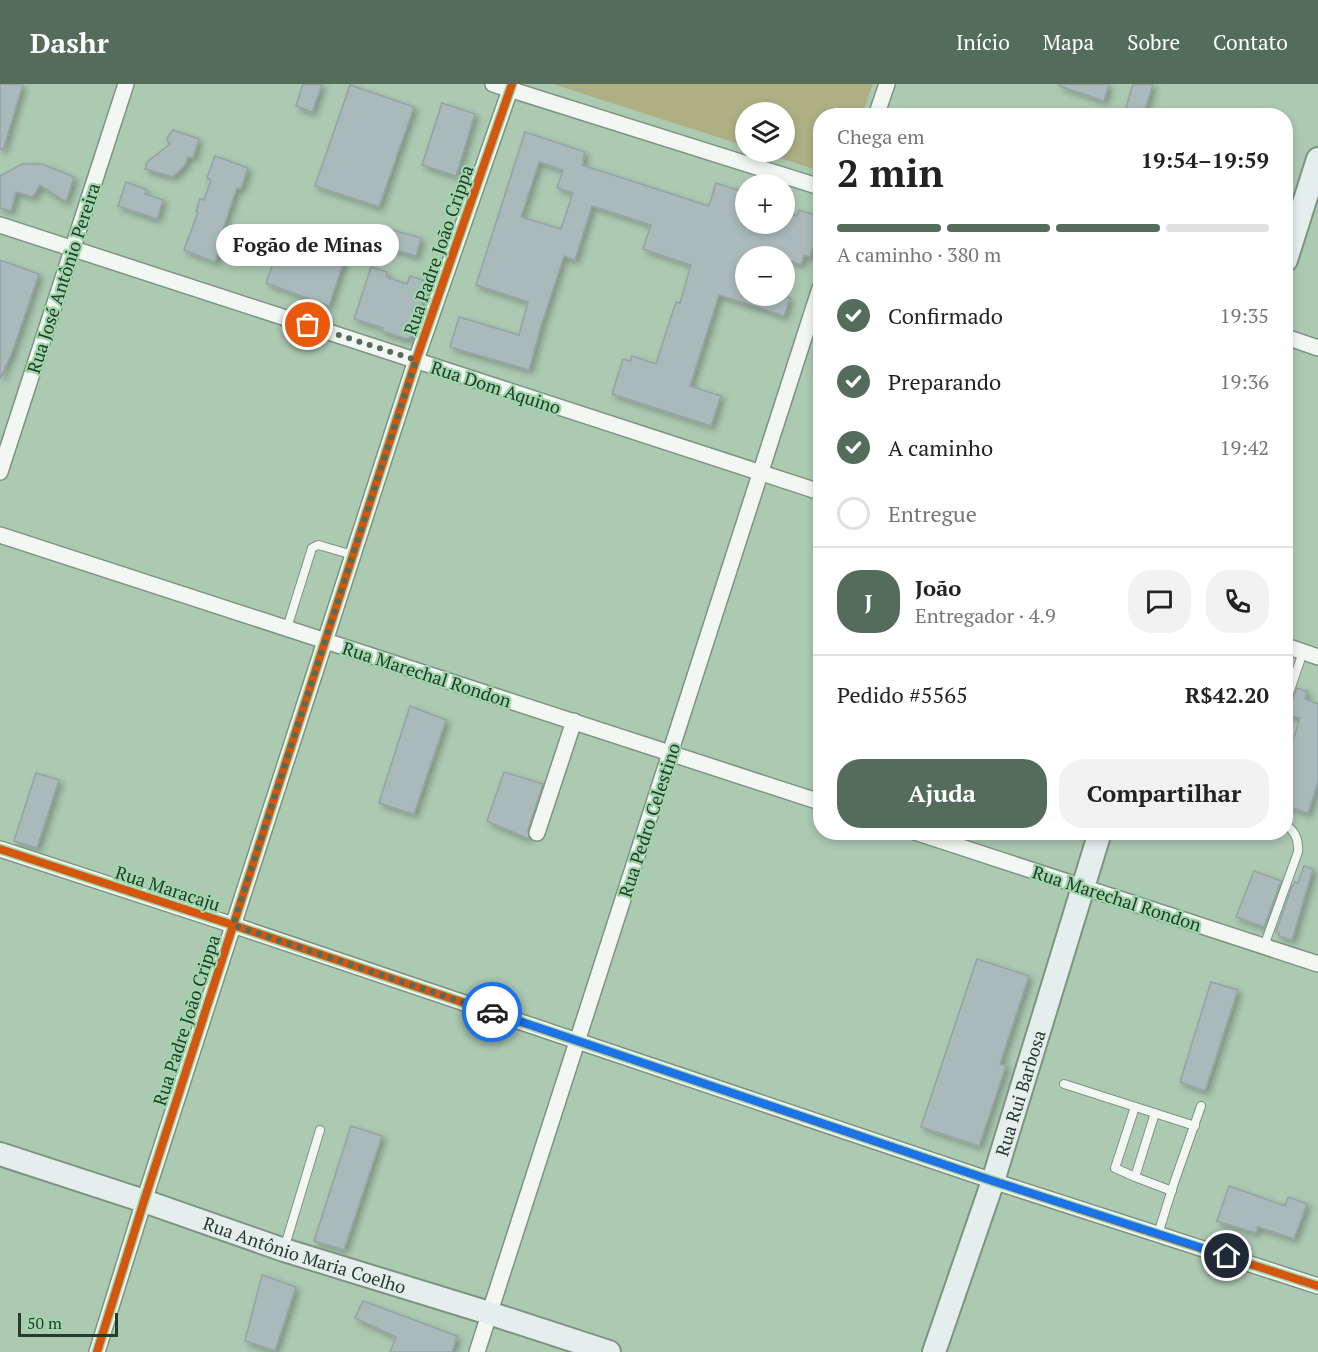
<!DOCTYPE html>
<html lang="pt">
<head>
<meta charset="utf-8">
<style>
  :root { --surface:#fff; --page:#f2f2f2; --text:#222; --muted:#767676; --line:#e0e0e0; --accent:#546d5a }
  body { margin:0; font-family:"PT Serif",serif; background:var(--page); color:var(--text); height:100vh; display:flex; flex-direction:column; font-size:22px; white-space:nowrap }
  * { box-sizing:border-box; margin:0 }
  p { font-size:20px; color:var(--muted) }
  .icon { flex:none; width:33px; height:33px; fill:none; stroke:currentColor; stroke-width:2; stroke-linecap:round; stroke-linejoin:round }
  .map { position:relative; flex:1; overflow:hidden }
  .side { position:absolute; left:813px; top:24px; width:480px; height:732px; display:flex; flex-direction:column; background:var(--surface); border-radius:24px; box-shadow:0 3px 9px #0003 }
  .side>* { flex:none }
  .buttons { position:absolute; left:735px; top:18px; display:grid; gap:12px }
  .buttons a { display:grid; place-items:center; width:60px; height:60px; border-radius:50%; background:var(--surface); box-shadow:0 3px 9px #0003; font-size:30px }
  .scale { position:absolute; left:18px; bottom:15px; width:100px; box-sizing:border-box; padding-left:6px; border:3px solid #253b2b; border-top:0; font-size:16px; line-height:21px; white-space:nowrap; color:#253b2b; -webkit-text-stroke:4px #9fd6ac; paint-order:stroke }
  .pin { position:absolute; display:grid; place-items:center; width:51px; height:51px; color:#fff; margin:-26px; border:3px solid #fff; border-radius:50%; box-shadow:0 2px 6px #0007 }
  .courier { position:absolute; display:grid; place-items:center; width:60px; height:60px; margin:-30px; border:4px solid #1a73e8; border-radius:50%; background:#fff; color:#222; box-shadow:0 2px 8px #0007 }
  .bubble { position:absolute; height:42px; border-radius:21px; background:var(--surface); box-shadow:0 3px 9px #0003; font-size:20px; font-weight:600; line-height:42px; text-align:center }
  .summary em { font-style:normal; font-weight:600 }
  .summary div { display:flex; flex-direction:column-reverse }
  .summary { display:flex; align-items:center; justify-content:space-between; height:102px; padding:0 24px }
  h1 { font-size:39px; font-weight:600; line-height:45px }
  .bar { display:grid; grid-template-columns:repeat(4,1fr); gap:9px 6px; align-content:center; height:72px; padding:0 24px }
  .bar i { height:8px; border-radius:4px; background:var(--line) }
  .bar .on { background:var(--accent) }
  .bar p { grid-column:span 4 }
  .line { display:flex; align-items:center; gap:15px; padding:0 24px; border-top:2px solid var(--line) }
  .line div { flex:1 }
  .round { display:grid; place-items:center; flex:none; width:63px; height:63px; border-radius:24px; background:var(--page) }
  ol { padding:0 24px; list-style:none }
  li { display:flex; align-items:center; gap:18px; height:66px }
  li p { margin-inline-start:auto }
  li .icon { padding:6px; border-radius:50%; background:var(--accent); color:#fff; stroke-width:4 }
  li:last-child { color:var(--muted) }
  li i { width:33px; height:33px; border:3px solid var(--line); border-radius:50% }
  .cta { display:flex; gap:12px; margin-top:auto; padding:12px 24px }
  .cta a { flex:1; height:69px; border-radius:24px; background:var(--accent); color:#fff; font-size:24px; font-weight:600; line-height:69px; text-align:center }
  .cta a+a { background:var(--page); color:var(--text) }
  header { display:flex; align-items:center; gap:36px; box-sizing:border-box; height:84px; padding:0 30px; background:var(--accent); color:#fff }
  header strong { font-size:28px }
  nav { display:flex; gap:33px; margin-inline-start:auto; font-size:21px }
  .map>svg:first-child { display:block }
  .green { fill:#aeb084 }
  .building { fill:#aababb; stroke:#94a4a4; stroke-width:1.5; fill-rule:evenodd; filter:url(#shadow) }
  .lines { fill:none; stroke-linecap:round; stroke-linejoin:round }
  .lane-casing { stroke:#7d9482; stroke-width:10 }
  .street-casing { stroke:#7d9482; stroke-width:18 }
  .secondary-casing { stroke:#7d9482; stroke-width:26 }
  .lane { stroke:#f3f7f3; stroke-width:8 }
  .street { stroke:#f3f7f3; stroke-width:15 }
  .secondary { stroke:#e4eeed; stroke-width:22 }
  .cycleway-casing { stroke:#9fd6ac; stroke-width:11 }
  .cycleway { stroke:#d4560f; stroke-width:8 }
  .done { stroke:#546d5a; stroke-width:6; stroke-dasharray:0 10.8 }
  .route { stroke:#1a73e8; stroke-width:8 }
  .labels { text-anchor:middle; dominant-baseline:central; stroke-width:4.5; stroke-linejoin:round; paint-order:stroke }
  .street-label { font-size:18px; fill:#253b2b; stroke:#9fd6ac }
</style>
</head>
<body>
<header>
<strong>Dashr</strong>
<nav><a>Início</a><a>Mapa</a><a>Sobre</a><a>Contato</a></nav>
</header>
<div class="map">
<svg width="1318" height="1268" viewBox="0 0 1318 1268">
  <defs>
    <filter id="shadow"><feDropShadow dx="3.5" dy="3.5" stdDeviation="3" flood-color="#0004"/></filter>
  </defs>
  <rect width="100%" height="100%" fill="#acc9b2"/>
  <path class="green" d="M 553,0 L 873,0 L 862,31 L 820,32 L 820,87 L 762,68 L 784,68 L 784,28 L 746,28 L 745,62 Z"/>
  <g class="building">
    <path d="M 0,0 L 23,0 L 3,66 L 0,65 Z"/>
    <path d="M 303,0 L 322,0 L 312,28 L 296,22 Z"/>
    <path d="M 1059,0 L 1109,0 L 1104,17 L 1059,2 Z"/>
    <path d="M 1133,0 L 1153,0 L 1144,29 L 1126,24 Z"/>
    <path d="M 350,1 L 414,23 L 379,123 L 315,102 Z"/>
    <path d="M 442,19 L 475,30 L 456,92 L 422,81 Z"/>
    <path d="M 173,46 L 199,55 L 193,74 L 188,73 L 185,81 L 173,93 L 145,85 L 147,78 L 170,60 L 167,56 L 169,51 Z"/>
    <path d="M 525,48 L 585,68 L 582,81 L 709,122 L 716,99 L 746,109 L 746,140 L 784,140 L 784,128 L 797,132 L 799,126 L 820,133 L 820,142 L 810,173 L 804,171 L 801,181 L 784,175 L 784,172 L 746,172 L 746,212 L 782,212 L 790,214 L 784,232 L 719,211 L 690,302 L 721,312 L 711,342 L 612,310 L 623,275 L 630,277 L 632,272 L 656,280 L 676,218 L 680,219 L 691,181 L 643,165 L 651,141 L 592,122 L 575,176 L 564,172 L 541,242 L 529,286 L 450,263 L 459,233 L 519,251 L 528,218 L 476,201 ZM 539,78 L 563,86 L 557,104 L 573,109 L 561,145 L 521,133 Z"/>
    <path d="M 215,72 L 248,84 L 241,105 L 237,104 L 219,157 L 222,158 L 215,178 L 184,166 L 198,128 L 196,127 L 200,115 L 204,116 L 211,96 L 207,94 Z"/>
    <path d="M 22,80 L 42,80 L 74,93 L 66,118 L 40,101 L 33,113 L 16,108 L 11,127 L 0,124 L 0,92 Z"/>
    <path d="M 126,98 L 146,105 L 145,110 L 163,116 L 157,135 L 118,122 Z"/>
    <path d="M 375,141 L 421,154 L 416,172 L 370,159 Z"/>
    <path d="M 282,155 L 319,168 L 320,167 L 337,173 L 337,175 L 344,177 L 329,222 L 266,199 Z"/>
    <path d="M 0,176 L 39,190 L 12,269 L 0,295 Z"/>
    <path d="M 371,183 L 387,188 L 386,193 L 407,200 L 410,192 L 429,198 L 412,253 L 406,255 L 382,247 L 383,244 L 354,235 Z"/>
    <path d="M 1297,604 L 1307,607 L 1305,615 L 1318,620 L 1318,698 L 1308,729 L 1286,722 L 1286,680 L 1300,634 L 1287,631 Z"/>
    <path d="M 410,622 L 446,636 L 414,730 L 379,719 Z"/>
    <path d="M 504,688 L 543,700 L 528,746 L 529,755 L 487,737 Z"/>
    <path d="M 36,689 L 59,696 L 37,764 L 14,757 Z"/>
    <path d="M 1304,782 L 1313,785 L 1292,856 L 1279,852 L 1279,849 L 1276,848 L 1292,802 L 1293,802 L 1295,798 L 1298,799 Z"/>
    <path d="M 1254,787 L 1281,797 L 1264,843 L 1236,833 Z"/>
    <path d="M 977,875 L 1029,892 L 1000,980 L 1006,982 L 979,1062 L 921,1043 Z"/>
    <path d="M 1211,898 L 1238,906 L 1205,1007 L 1180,998 Z"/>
    <path d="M 351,1042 L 382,1052 L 344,1166 L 314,1157 Z"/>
    <path d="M 1229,1102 L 1285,1122 L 1288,1113 L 1307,1120 L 1294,1155 L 1258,1143 L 1256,1149 L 1217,1137 Z"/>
    <path d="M 262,1191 L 296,1203 L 275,1267 L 245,1257 Z"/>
    <path d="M 363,1217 L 457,1252 L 452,1268 L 390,1268 L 396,1253 L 355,1234 Z"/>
  </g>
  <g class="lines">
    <defs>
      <g id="lane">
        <path d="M 287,544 L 312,464 L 318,461 L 322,462 L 353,471"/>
        <path d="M 1286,618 L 1303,568"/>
        <path d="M 1264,862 L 1298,768 C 1299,756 1295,747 1286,741"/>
        <path d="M 1064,1000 L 1195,1042"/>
        <path d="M 1135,1023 L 1115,1084 L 1135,1093 L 1172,1107"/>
        <path d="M 1135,1093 L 1155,1029"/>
        <path d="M 1158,1150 L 1174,1099 L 1201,1022"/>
        <path d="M 284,1165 L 320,1046"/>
      </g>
      <g id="street">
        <path d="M 493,0 L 820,103"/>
        <path d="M 876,32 L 887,0"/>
        <path d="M 0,141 L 820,408"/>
        <path d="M 1286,253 L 1318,264"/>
        <path d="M 0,388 L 126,0"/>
        <path d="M 0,451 L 820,718"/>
        <path d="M 1286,562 L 1318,573"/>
        <path d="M 915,748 L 1318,880"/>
        <path d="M 537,749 L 574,637"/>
        <path d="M 0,765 L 233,841 L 993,1097 L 1318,1202"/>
        <path d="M 97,1268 L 144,1117 L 416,276 L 512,0"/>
        <path d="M 477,1268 L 820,204"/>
      </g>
      <g id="secondary">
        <path d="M 1286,176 L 1318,75"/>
        <path id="s1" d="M 0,1070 L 144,1117 L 284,1166 L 489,1229 L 609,1268"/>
        <path id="s2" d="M 934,1268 L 993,1097 L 1100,748"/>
      </g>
    </defs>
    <use href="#lane" class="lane-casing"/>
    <use href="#street" class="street-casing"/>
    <use href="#secondary" class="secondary-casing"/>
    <use href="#lane" class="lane"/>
    <use href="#street" class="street"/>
    <use href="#secondary" class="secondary"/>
    <defs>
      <g id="cycleway">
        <path d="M 0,765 L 233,841 L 993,1097 L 1318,1202"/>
        <path d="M 97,1268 L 144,1117 L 416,276 L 512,0"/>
      </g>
    </defs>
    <use href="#cycleway" class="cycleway-casing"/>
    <use href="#cycleway" class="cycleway"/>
  </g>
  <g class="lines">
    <path class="done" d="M 308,241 L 416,276 L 233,841 L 492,928"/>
    <path class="route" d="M 492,928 L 993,1097 L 1227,1172"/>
  </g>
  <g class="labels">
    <g class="street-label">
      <text transform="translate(438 166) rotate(-71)">Rua Padre João Crippa</text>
      <text transform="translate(63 194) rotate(-72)">Rua José Antônio Pereira</text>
      <text transform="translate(496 303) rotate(18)">Rua Dom Aquino</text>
      <text transform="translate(427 590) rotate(18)">Rua Marechal Rondon</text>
      <text transform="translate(649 736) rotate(-72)">Rua Pedro Celestino</text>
      <text transform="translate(168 804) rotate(18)">Rua Maracaju</text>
      <text transform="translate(1117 814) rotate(18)">Rua Marechal Rondon</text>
      <text transform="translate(186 936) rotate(-72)">Rua Padre João Crippa</text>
      <text stroke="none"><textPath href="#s2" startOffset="273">Rua Rui Barbosa</textPath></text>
      <text stroke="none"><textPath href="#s1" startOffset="321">Rua Antônio Maria Coelho</textPath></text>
    </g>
  </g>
</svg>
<div class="buttons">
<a><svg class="icon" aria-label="layers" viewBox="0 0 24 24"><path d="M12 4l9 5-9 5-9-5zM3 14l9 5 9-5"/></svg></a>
<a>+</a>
<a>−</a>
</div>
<div class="scale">50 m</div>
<div class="pin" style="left:308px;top:241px;background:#ea580c"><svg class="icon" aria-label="bag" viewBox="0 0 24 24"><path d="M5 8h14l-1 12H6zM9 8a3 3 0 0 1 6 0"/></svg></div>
<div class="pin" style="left:1227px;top:1172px;background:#1f2937"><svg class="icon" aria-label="home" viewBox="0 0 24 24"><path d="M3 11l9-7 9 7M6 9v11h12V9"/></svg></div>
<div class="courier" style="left:492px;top:928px"><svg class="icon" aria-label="car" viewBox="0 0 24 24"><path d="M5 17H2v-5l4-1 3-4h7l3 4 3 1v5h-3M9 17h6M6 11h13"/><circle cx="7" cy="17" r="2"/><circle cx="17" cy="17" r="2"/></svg></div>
<div class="bubble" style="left:216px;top:140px;width:183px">Fogão de Minas</div>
<section class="side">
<div class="summary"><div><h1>2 min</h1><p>Chega em</p></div><em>19:54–19:59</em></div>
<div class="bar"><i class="on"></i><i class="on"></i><i class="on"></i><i></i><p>A caminho · 380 m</p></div>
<ol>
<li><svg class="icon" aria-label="check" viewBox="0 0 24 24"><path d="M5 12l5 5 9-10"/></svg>Confirmado<p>19:35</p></li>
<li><svg class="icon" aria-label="check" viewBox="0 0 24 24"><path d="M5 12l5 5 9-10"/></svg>Preparando<p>19:36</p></li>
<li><svg class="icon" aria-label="check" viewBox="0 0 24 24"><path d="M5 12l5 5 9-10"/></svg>A caminho<p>19:42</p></li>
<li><i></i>Entregue</li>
</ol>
<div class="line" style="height:108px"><b class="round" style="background:var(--accent);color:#fff">J</b><div><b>João</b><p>Entregador · 4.9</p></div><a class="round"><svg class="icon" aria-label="chat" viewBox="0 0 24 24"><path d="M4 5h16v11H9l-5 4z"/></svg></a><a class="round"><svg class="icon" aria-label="phone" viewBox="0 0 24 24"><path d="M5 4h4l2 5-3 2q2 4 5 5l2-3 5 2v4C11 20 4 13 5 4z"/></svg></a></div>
<div class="line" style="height:78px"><div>Pedido #5565</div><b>R$42.20</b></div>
<div class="cta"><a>Ajuda</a><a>Compartilhar</a></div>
</section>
</div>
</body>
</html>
